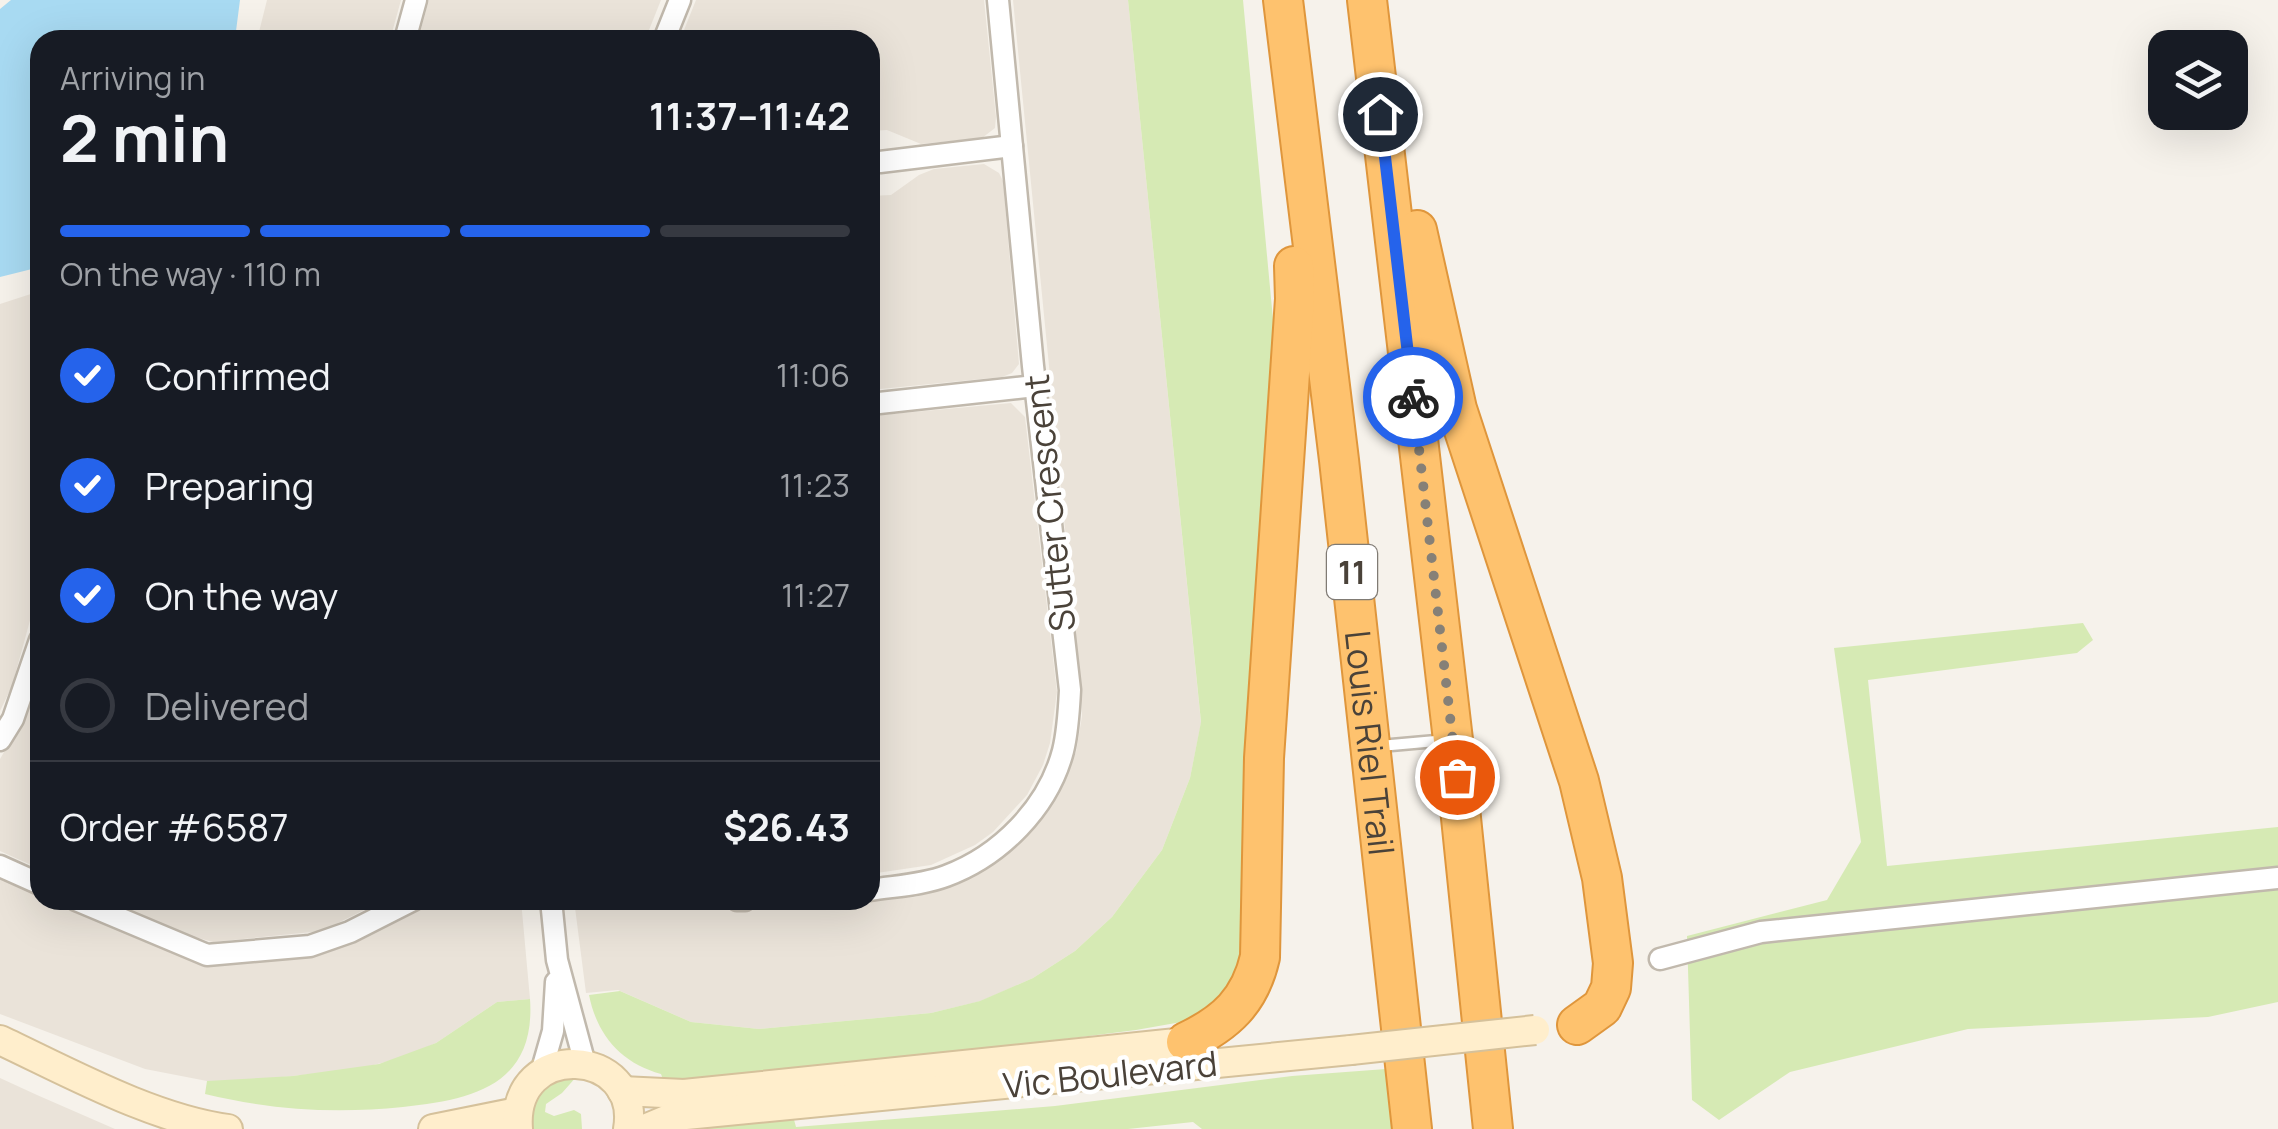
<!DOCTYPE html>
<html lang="en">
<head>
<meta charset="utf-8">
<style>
  :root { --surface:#171b24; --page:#20242c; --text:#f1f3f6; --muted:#9ea1a6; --line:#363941; --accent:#2563eb }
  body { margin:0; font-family:Manrope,sans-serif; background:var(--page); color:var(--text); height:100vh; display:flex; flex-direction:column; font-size:38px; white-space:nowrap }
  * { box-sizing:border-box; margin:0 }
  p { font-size:32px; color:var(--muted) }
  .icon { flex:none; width:55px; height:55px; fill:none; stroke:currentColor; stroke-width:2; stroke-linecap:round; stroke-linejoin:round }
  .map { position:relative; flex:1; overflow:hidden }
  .panel { position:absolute; left:30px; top:30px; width:850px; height:880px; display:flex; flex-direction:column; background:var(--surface); border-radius:30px; box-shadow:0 10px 40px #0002 }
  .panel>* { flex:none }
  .buttons { position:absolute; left:2148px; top:30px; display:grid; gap:20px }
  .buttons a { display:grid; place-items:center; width:100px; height:100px; border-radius:20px; background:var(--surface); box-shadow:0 10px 40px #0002; font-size:50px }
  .pin { position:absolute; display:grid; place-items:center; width:85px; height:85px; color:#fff; margin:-42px; border:5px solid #fff; border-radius:50%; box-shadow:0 2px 10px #0007 }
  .courier { position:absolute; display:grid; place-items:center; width:100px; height:100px; margin:-50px; border:8px solid #2563eb; border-radius:50%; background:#fff; color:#222; box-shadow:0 2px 12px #0007 }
  .headline em { font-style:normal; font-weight:700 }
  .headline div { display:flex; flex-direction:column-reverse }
  .headline { display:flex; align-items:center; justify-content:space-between; height:170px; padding:0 30px }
  h1 { font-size:65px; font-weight:700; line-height:75px }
  .bar { display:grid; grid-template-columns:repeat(4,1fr); gap:15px 10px; align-content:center; height:120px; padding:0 30px }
  .bar i { height:12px; border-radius:8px; background:var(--line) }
  .bar .active { background:var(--accent) }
  .bar p { grid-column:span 4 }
  .line { display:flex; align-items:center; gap:25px; padding:0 30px; border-top:2px solid var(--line) }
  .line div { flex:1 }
  ol { padding:0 30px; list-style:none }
  li { display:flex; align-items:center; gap:30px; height:110px }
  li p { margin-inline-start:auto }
  li .icon { padding:10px; border-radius:50%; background:var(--accent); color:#fff; stroke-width:4 }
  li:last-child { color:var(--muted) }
  li i { width:55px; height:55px; border:5px solid var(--line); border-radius:50% }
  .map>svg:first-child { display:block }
  .residential { fill:#eae3d9 }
  .green { fill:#d6eab4 }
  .water { fill:#a8daf2 }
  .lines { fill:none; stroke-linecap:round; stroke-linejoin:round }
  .lane-casing { stroke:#c1b9ad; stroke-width:15 }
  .street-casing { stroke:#c1b9ad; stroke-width:25 }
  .secondary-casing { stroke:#d5c19b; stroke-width:32 }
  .highway-casing { stroke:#df963c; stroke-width:42 }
  .lane { stroke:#fff; stroke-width:10 }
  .street { stroke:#fff; stroke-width:20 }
  .secondary { stroke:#fec; stroke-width:28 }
  .highway { stroke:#fec26e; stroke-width:38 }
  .secondary-bridge-casing { stroke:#d5c19b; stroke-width:32; stroke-linecap:butt }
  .secondary-bridge { stroke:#fec; stroke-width:28 }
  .done { stroke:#868077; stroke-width:10; stroke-dasharray:0 18 }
  .route { stroke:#2563eb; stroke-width:12 }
  .labels { text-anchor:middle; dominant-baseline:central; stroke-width:9; stroke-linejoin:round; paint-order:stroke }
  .shield { fill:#fff; stroke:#807b74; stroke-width:2.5 }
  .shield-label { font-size:32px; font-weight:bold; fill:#4a4239 }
  .street-label { font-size:35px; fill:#4a4239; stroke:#fff }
</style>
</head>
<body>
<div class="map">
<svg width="2278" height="1129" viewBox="0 0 2278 1129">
  <rect width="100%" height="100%" fill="#f6f2eb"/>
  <g class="residential">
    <path d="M 267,0 L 401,0 L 390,40 L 257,40 Z"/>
    <path d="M 429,0 L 661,0 L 645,40 L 418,40 Z"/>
    <path d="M 696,0 L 984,0 L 996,117 L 995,128 L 982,138 L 921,144 L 887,130 L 870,131 L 870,40 L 680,40 Z"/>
    <path d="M 1013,0 L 1128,0 L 1201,723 L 1190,778 L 1162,850 L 1112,917 L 1075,951 L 1033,978 L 981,1001 L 931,1013 L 759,1029 L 691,1022 L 618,990 L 586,993 L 574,900 L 705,900 L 748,910 L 916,897 L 953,884 L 1002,858 L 1036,826 L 1059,792 L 1076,752 L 1082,716 L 1080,681 Z"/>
    <path d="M 984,164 L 999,173 L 1003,181 L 1019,364 L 1012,373 L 1002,377 L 870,390 L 870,196 L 891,195 L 919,175 L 934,169 Z"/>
    <path d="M 40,291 L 40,434 L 35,441 L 34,455 L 40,482 L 40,584 L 12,686 L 0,711 L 0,304 Z"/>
    <path d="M 1011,403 L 1025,417 L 1057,692 L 1050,743 L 1043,765 L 1027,795 L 993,832 L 975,845 L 931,865 L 870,874 L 870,416 Z"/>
    <path d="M 40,673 L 40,869 L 0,851 L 0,759 L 29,709 Z"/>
    <path d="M 0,866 L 40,884 L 40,900 L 76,900 L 172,943 L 261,953 L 413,900 L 521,900 L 530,999 L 497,1002 L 436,1043 L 401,1058 L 354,1070 L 232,1082 L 207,1081 L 145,1069 L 0,1014 Z"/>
    <path d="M 109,900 L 384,900 L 322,931 L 213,942 L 184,934 Z"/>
    <path d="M 0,1078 L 37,1095 L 115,1129 L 0,1129 Z"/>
  </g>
  <g class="green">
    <path d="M 1128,0 L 1243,0 L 1274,330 L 1271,536 L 1246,947 L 1222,1005 L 1187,1021 L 1136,1030 L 667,1090 L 661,1074 C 621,1063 597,1035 589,995 L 620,991 L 691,1022 L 759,1029 L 931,1013 L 980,1001 L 1033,978 L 1075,951 L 1112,917 L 1162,850 L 1190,778 L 1201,722 Z"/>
    <path d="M 2083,623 L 2093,640 L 2077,653 L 1868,680 L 1887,866 L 2278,827 L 2278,1002 L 2208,1017 L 1968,1029 L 1790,1072 L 1719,1120 L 1692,1100 L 1687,936 L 1827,900 L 1861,842 L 1834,648 Z"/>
    <path d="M 530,999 C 536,1085 473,1100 403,1107 C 334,1114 272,1110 205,1094 L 207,1081 L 293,1076 L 379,1064 L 436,1043 L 497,1002 Z"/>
    <path d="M 1386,1069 L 1394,1129 L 1202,1129 L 1193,1122 L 1128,1129 L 678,1129 L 793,1116 L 796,1127 L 1055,1106 L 1292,1076 Z"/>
    <path d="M 577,1076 L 562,1093 L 546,1104 L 545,1112 L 554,1116 L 574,1110 L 581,1114 L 582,1129 L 533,1129 C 527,1111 535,1088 553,1079 C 559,1076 571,1077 577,1076 Z"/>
  </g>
  <path class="water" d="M 11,0 L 240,0 L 236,31 L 230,40 L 40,40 L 40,267 L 0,277 L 0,9 Z"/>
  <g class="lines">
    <defs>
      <path id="lane" d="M 1380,746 L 1447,740"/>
      <g id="street">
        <path d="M 405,40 L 416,0"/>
        <path d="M 664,40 L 680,0"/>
        <path d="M 880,162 L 1012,146"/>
        <path d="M 870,404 L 1035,386"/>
        <path d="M 0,740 L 13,719 L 40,640"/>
        <path d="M 0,866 L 40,884"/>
        <path d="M 870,890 C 895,886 922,885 946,876 C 1000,856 1048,808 1063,751 C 1068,731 1069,710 1070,690 L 1033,366 L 998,0"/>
        <path d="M 76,900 L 207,955 L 310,946 L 350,932 L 413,900"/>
        <path d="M 551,900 L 557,960 L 585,1064"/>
        <path d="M 737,900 L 745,900"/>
        <path d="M 1660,959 L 1761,932 L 2278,878"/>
        <path d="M 541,1073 L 553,1031 L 556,982"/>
      </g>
      <g id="secondary">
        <path d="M 0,1040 C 68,1072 153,1119 228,1129"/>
        <path d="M 622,1091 L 684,1094 L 1186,1042"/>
        <path d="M 433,1129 L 517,1112"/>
        <path d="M 518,1129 C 511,1038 642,1047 628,1129"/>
        <path d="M 645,1129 L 676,1116 L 1351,1050"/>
      </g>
      <g id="highway">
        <path id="s1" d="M 1283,0 L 1339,460 L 1412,1129"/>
        <path d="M 1367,0 L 1453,740 L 1493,1129"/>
        <path d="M 1417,230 L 1457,409 L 1579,781 L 1602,878 L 1613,963 L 1611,988 L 1602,1007 L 1577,1025"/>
        <path d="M 1186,1042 C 1226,1023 1250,1001 1260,957 L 1264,758 L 1295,299 L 1294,266"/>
      </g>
    </defs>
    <use href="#lane" class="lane-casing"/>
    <use href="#street" class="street-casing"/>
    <use href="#secondary" class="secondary-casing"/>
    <use href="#highway" class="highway-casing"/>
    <use href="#lane" class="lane"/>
    <use href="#street" class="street"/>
    <use href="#secondary" class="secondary"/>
    <use href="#highway" class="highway"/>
    <defs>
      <path id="secondary-bridge" d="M 1351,1050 L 1535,1030"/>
    </defs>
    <use href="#secondary-bridge" class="secondary-bridge-casing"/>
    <use href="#secondary-bridge" class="secondary-bridge"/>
  </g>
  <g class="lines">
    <path class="done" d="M 1413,397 L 1457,777"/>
    <path class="route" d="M 1380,114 L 1413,397"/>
  </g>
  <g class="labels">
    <rect class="shield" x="1327" y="545" width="50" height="54" rx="8"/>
    <g class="shield-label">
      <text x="1352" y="572">11</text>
    </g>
    <g class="street-label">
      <text transform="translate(1049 503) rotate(-96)">Sutter Crescent</text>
      <text stroke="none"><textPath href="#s1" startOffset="748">Louis Riel Trail</textPath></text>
      <text transform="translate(1110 1074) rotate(-6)">Vic Boulevard</text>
    </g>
  </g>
</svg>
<div class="buttons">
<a><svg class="icon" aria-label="layers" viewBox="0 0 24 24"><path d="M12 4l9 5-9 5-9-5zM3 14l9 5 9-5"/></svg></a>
</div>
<div class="pin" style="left:1457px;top:777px;background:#ea580c"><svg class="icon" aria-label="bag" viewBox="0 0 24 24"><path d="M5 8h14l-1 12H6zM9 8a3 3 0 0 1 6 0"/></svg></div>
<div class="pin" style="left:1380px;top:114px;background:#1f2937"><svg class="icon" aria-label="home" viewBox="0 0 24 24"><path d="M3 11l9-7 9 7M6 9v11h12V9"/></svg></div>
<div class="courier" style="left:1413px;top:397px"><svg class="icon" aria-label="bike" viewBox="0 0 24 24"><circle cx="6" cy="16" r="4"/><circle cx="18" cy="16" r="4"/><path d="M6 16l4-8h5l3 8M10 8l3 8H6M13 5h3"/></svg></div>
<section class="panel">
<div class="headline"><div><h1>2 min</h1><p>Arriving in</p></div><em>11:37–11:42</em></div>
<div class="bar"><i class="active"></i><i class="active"></i><i class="active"></i><i></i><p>On the way · 110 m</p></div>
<ol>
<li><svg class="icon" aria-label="check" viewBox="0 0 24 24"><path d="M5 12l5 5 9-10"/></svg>Confirmed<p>11:06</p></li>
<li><svg class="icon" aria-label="check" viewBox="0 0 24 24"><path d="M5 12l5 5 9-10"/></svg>Preparing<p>11:23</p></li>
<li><svg class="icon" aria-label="check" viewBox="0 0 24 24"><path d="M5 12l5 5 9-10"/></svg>On the way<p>11:27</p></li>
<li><i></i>Delivered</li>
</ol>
<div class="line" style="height:130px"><div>Order #6587</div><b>$26.43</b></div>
</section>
</div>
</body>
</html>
